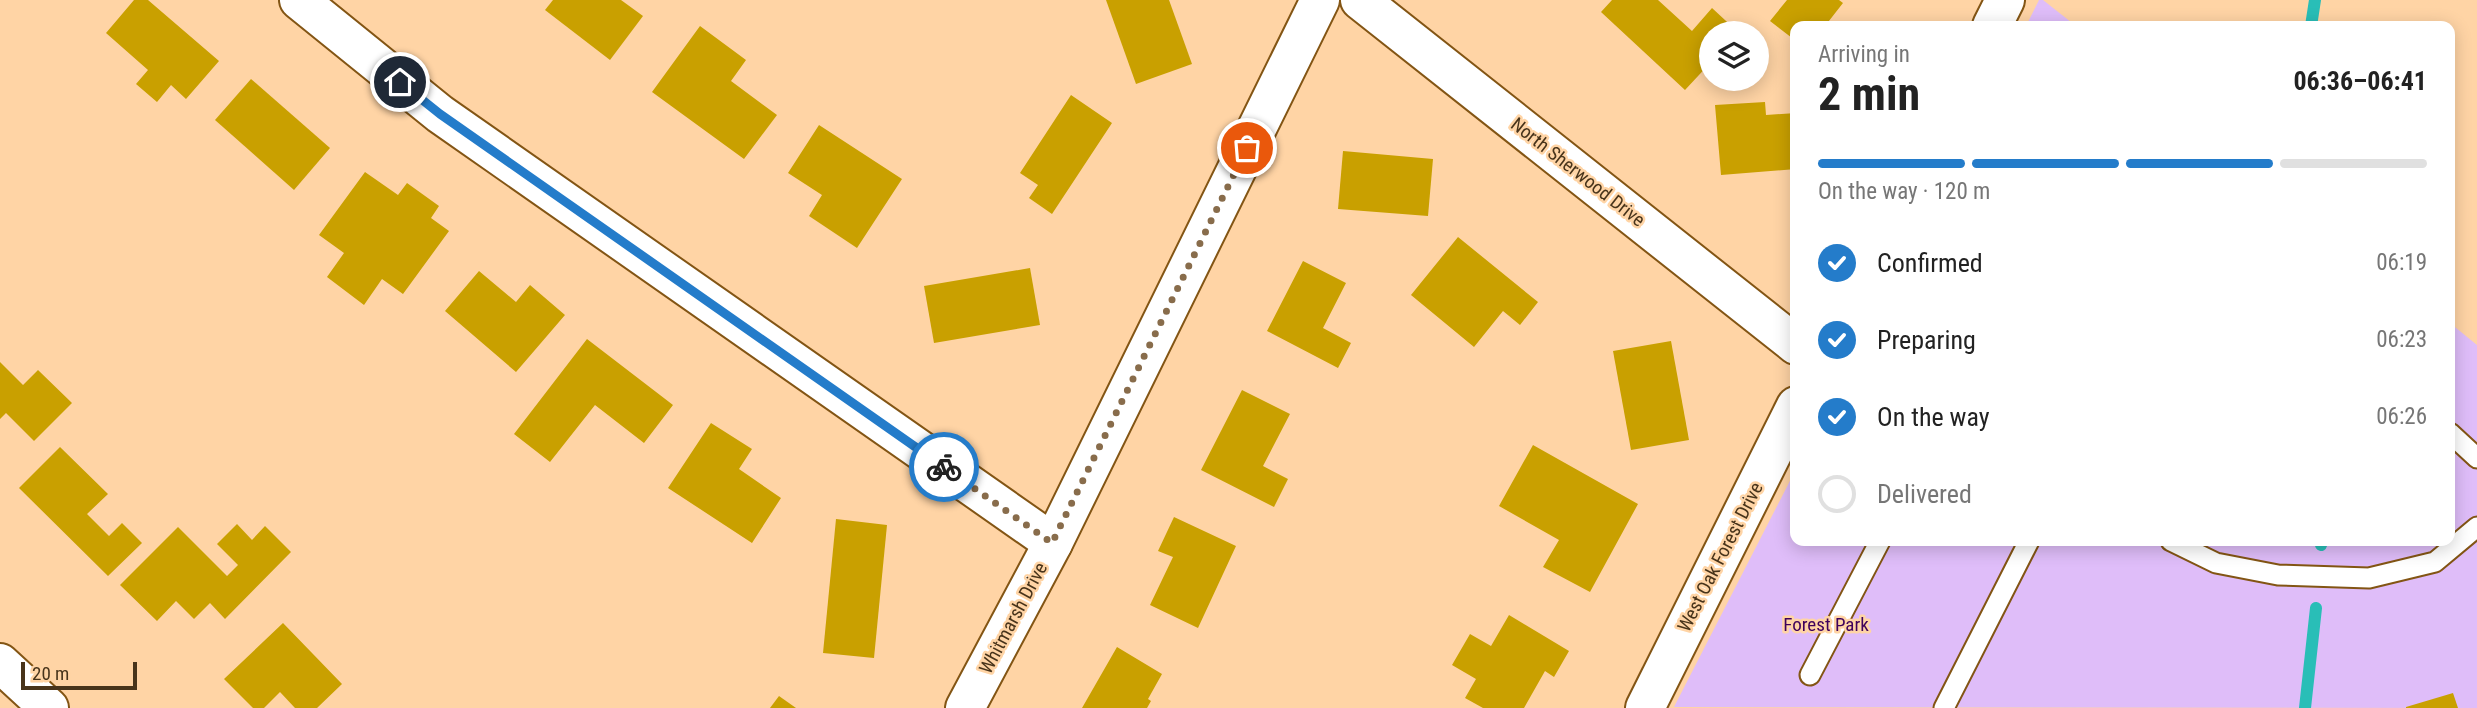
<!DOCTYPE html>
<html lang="en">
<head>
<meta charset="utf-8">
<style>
  :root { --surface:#fff; --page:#f6f6f6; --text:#222; --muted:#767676; --line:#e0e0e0; --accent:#247cca }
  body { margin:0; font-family:"Roboto Condensed",sans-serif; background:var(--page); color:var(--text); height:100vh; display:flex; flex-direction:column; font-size:26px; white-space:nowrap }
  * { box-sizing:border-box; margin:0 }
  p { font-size:23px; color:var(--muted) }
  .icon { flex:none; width:38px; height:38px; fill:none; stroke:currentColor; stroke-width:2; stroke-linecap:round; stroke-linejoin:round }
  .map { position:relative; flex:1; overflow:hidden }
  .details { position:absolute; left:1790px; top:21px; width:665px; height:525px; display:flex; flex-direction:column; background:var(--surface); border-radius:14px; box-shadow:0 4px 18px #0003 }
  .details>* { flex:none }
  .controls { position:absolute; left:1699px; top:21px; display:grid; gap:14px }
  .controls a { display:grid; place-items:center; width:70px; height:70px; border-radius:50%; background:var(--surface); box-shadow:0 4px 18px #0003; font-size:35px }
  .scale { position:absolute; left:21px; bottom:18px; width:116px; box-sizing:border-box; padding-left:7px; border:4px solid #48341b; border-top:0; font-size:19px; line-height:24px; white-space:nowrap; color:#48341b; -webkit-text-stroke:5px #ffd4a5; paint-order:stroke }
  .pin { position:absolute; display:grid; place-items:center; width:60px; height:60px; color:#fff; margin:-30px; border:4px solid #fff; border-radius:50%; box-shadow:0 2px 7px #0007 }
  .courier { position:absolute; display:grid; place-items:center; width:70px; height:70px; margin:-35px; border:5px solid #247cca; border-radius:50%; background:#fff; color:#222; box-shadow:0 2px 9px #0007 }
  .summary em { font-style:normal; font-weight:700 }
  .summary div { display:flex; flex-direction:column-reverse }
  .summary { display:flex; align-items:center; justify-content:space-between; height:119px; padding:0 28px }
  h1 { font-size:46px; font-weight:700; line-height:52px }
  .bar { display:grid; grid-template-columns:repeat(4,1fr); gap:10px 7px; align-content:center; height:84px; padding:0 28px }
  .bar i { height:9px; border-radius:5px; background:var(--line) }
  .bar .current { background:var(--accent) }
  .bar p { grid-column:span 4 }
  ol { padding:0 28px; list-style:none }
  li { display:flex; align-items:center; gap:21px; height:77px }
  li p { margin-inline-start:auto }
  li .icon { padding:7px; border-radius:50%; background:var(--accent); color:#fff; stroke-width:4 }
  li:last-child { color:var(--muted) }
  li i { width:38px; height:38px; border:4px solid var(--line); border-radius:50% }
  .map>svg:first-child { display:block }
  .green { fill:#dfbdf9 }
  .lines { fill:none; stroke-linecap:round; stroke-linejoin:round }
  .stream { stroke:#29beb7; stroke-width:12 }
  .building { fill:#c9a000 }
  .lane-casing { stroke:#835514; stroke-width:23 }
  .street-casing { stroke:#835514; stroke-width:42 }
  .secondary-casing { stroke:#835514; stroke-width:42 }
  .lane { stroke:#fff; stroke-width:19 }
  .street { stroke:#fff; stroke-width:38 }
  .secondary { stroke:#fff; stroke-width:38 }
  .done { stroke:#886c4b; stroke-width:7; stroke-dasharray:0 12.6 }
  .route { stroke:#247cca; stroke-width:9 }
  .labels { text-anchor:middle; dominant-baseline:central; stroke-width:5; stroke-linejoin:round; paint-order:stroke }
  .street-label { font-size:19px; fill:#48341b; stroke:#ffd4a5 }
  .park-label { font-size:19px; fill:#3e005b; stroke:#ffd4a5 }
</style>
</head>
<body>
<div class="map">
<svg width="2477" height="708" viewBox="0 0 2477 708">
  <rect width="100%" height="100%" fill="#ffd4a5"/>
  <g class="green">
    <path d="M 2039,0 L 2043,0 L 2076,26 L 2026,26 Z"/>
    <path d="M 2450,323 L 2477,345 L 2477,708 L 1674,707 L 1795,471 L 1796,541 L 2450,541 Z"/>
  </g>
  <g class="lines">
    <g class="stream">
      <path d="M 2311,26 L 2315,0"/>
      <path d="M 2321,545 L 2322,541"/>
      <path d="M 2305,708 L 2316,608"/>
    </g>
  </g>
  <g class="building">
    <path d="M 134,0 L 148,0 L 219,61 L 186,99 L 171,85 L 157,102 L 136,84 L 148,70 L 106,33 Z"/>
    <path d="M 553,0 L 621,0 L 643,16 L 610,60 L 545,10 Z"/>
    <path d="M 1106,0 L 1169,0 L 1192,64 L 1136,84 Z"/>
    <path d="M 1612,0 L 1658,0 L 1692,31 L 1712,8 L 1739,33 L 1712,33 L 1712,61 L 1685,90 L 1601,12 Z"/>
    <path d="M 1787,0 L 1839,0 L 1843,3 L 1825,26 L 1796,26 L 1796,41 L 1770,21 Z"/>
    <path d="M 700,26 L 746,60 L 731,81 L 777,115 L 744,159 L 652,92 Z"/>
    <path d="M 251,79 L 330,148 L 294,190 L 215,120 Z"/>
    <path d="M 1071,95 L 1112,123 L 1052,214 L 1029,198 L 1038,185 L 1020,173 Z"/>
    <path d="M 1765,102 L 1766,115 L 1796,113 L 1796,169 L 1721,175 L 1715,105 Z"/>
    <path d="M 819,125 L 902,179 L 857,248 L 809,216 L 822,195 L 788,173 Z"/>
    <path d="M 1343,151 L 1433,159 L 1428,216 L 1338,209 Z"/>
    <path d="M 365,172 L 398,195 L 407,183 L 439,206 L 431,218 L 449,231 L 403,294 L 382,279 L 364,305 L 327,277 L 344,253 L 319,235 Z"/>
    <path d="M 1458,237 L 1538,302 L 1520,325 L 1503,311 L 1474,347 L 1411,295 Z"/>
    <path d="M 1303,261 L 1346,283 L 1323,328 L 1351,343 L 1338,368 L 1267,331 Z"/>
    <path d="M 1030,268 L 1040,325 L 934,343 L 924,286 Z"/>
    <path d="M 479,271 L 516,302 L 530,285 L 565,315 L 516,372 L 445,311 Z"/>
    <path d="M 587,339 L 673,405 L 644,443 L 595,405 L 550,462 L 514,434 Z"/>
    <path d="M 1671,341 L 1689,440 L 1631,450 L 1613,351 Z"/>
    <path d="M 0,362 L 23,385 L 38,370 L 72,403 L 34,441 L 6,413 L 0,419 Z"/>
    <path d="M 1242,390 L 1290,414 L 1263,466 L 1288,479 L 1274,507 L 1201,470 Z"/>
    <path d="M 711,423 L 752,449 L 739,469 L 781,498 L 752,543 L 668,488 Z"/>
    <path d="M 1533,445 L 1638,504 L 1590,592 L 1543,567 L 1559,540 L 1499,506 Z"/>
    <path d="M 60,447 L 108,494 L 87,514 L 109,536 L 122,523 L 142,543 L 108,576 L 19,488 Z"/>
    <path d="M 1174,517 L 1236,546 L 1198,628 L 1150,605 L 1173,557 L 1158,551 Z"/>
    <path d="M 836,519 L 887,525 L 874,658 L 823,653 Z"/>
    <path d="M 237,524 L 252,540 L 265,526 L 291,552 L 225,619 L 210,603 L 194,619 L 176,601 L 157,621 L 120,585 L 178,527 L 227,576 L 238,565 L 217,544 Z"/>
    <path d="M 1509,615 L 1569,651 L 1554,677 L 1545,671 L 1524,708 L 1483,708 L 1465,698 L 1476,679 L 1452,665 L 1470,634 L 1491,646 Z"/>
    <path d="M 283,623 L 342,684 L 317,708 L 295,708 L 280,692 L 264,708 L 253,708 L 224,679 Z"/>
    <path d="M 1117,647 L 1162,674 L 1148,699 L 1151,701 L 1147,708 L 1082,708 Z"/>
    <path d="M 2453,693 L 2458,708 L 2406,708 L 2406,707 Z"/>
    <path d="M 779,696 L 796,708 L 770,708 Z"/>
  </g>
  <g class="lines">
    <defs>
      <g id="lane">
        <path d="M 2450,433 L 2477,458"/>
        <path d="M 2171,541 L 2216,563 L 2278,575 L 2369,578 L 2435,562 L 2477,527"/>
        <path d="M 1810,675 L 1880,541"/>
        <path d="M 1944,708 L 2029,541"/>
      </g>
      <g id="street">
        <path d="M 299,0 L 440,114 L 1053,543"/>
        <path d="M 1360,0 L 1796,345"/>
        <path d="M 0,663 L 49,708"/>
        <path d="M 965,708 L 1053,543 L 1320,0"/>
      </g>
      <g id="secondary">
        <path d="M 1992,26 L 2005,0"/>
        <path d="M 1645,708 L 1796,406"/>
      </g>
    </defs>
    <use href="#lane" class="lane-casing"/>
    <use href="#street" class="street-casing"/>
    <use href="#secondary" class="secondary-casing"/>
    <use href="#lane" class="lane"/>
    <use href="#street" class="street"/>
    <use href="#secondary" class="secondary"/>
  </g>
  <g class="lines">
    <path class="done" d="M 944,467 L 1052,543 L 1247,148"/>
    <path class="route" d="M 400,82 L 440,114 L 944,467"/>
  </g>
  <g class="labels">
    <g class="street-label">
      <text transform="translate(1578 172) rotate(38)">North Sherwood Drive</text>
      <text transform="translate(1720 557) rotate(-63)">West Oak Forest Drive</text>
      <text transform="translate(1013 618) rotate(-62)">Whitmarsh Drive</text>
    </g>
    <g class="park-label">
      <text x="1826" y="624">Forest Park</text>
    </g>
  </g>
</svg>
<div class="controls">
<a><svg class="icon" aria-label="layers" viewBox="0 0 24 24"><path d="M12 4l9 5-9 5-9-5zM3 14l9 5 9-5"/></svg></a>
</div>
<div class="scale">20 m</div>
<div class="pin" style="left:1247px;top:148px;background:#ea580c"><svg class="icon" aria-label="bag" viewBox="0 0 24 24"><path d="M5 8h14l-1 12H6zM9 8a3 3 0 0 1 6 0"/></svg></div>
<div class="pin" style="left:400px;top:82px;background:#1f2937"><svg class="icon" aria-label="home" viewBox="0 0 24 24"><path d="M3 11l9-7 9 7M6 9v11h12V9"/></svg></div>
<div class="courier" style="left:944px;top:467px"><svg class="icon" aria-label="bike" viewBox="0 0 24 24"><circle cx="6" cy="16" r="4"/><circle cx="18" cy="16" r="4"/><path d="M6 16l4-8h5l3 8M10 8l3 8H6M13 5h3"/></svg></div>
<section class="details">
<div class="summary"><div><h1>2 min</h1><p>Arriving in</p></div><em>06:36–06:41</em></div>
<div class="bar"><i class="current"></i><i class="current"></i><i class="current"></i><i></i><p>On the way · 120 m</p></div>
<ol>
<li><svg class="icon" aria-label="check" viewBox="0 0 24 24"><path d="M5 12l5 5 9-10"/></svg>Confirmed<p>06:19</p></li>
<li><svg class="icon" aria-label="check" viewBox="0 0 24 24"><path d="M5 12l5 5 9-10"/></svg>Preparing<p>06:23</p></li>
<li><svg class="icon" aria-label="check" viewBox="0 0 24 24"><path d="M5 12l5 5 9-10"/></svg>On the way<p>06:26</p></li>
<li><i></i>Delivered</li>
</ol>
</section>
</div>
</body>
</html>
